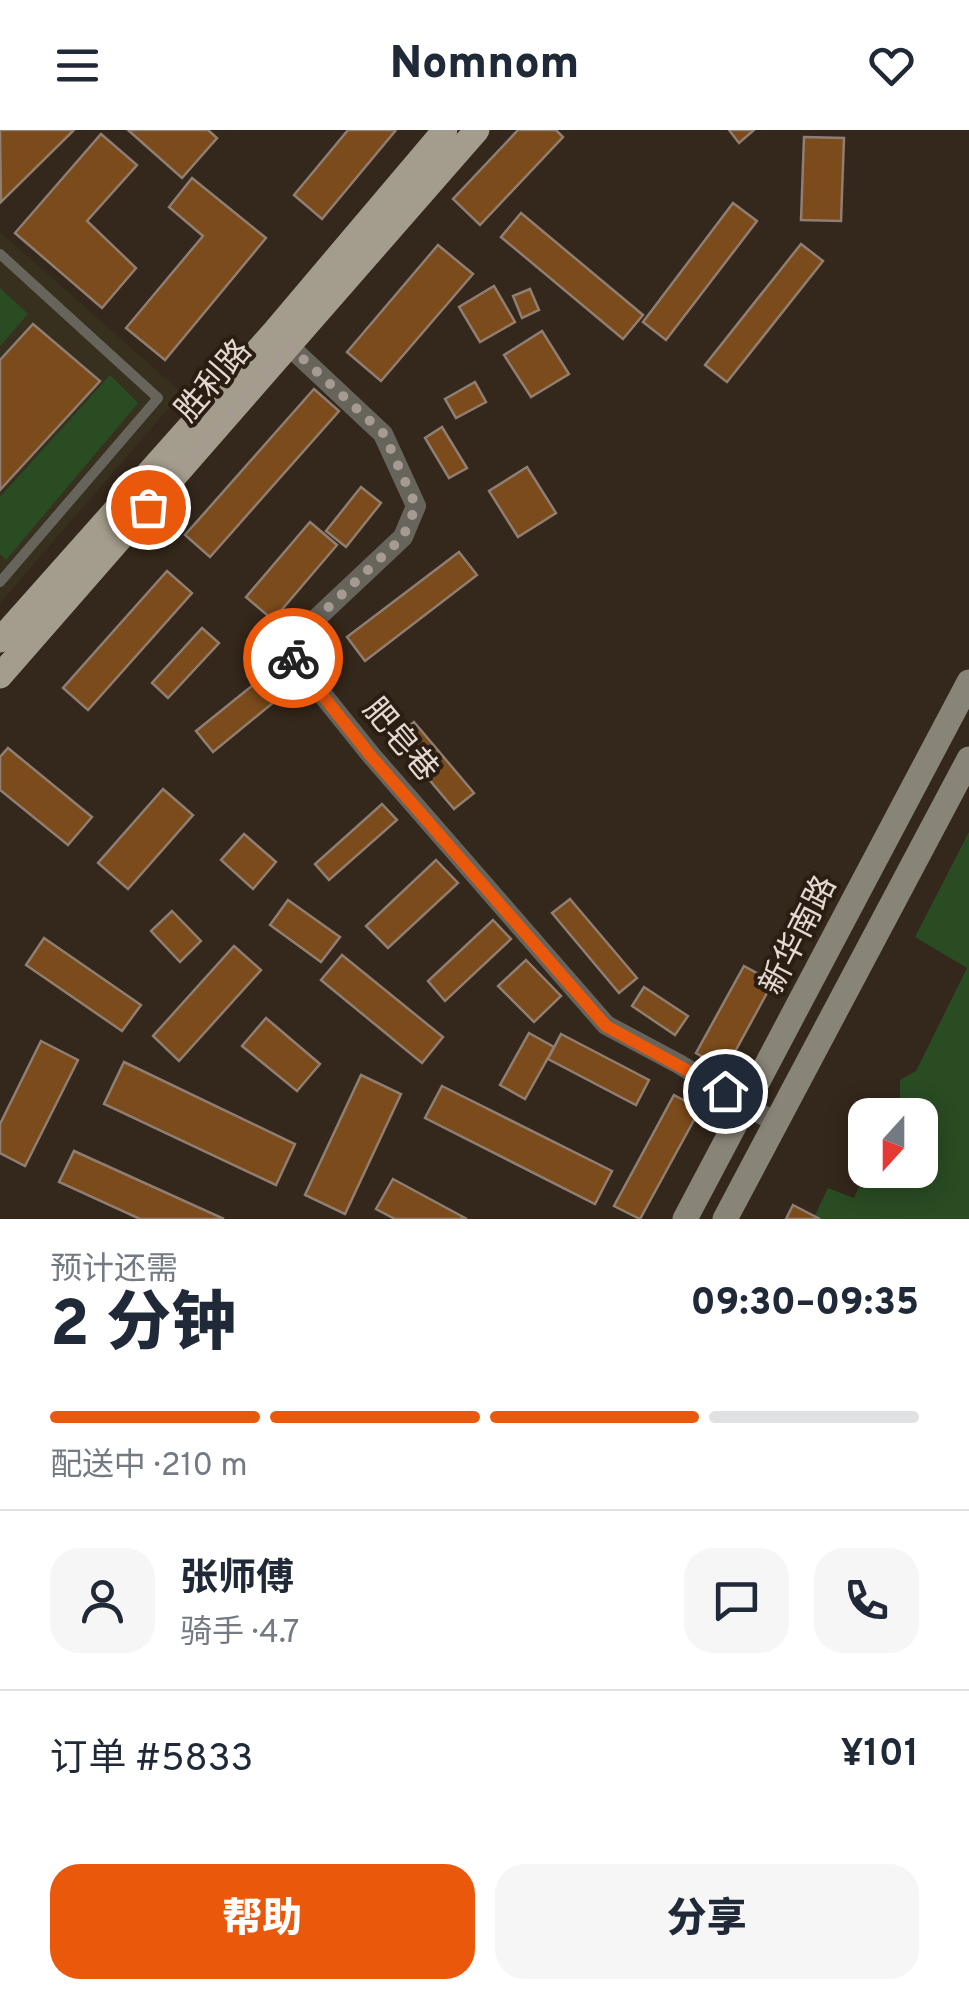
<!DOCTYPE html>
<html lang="zh">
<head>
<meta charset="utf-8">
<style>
  :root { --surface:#fff; --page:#f6f6f7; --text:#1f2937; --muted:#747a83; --line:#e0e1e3; --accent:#ea580c }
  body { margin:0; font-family:Overpass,"Noto Sans SC",sans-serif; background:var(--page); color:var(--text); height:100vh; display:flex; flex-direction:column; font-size:38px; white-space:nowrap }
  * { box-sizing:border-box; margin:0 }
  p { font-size:32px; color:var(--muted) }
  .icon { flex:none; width:55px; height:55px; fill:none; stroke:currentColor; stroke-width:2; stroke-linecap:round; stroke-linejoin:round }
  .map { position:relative; height:1089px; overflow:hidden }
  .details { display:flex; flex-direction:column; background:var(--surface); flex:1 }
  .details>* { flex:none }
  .needle { width:65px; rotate:201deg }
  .tools { position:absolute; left:848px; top:968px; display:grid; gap:20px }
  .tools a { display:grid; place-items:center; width:90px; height:90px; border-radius:20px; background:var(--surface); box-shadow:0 5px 25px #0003; font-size:50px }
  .pin { position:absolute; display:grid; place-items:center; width:85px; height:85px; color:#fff; margin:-42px; border:5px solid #fff; border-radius:50%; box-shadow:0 2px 10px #0007 }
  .courier { position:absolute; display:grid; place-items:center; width:100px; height:100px; margin:-50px; border:8px solid #ea580c; border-radius:50%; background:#fff; color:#222; box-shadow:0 2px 12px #0007 }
  .overview em { font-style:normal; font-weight:800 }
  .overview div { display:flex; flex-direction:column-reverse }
  .overview { display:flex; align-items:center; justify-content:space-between; height:170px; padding:0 50px }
  h1 { font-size:65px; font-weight:800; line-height:75px }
  .bar { display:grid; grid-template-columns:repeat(4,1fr); gap:15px 10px; align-content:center; height:120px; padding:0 50px }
  .bar i { height:12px; border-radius:8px; background:var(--line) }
  .bar .selected { background:var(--accent) }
  .bar p { grid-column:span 4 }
  .line { display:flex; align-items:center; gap:25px; padding:0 50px; border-top:2px solid var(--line) }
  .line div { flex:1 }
  .round { display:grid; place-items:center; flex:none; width:105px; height:105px; border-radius:30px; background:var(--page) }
  .button { display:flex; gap:20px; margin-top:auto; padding:20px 50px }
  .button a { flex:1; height:115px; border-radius:30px; background:var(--accent); color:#fff; font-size:40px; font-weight:800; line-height:115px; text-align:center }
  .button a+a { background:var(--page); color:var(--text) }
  header { display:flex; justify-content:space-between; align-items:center; height:130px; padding:0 50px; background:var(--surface); font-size:45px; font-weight:800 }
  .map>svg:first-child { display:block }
  .education { fill:#38301f }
  .green { fill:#294c23 }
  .building { fill:#7b4b1b; stroke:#8f7e71; stroke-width:2.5 }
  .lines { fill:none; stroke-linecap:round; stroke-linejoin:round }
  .lane { stroke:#67645c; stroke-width:10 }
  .street { stroke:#67645c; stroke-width:20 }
  .secondary { stroke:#898478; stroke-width:25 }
  .primary { stroke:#a49d8d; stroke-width:25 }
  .done { stroke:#a69b92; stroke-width:10; stroke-dasharray:0 18 }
  .route { stroke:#ea580c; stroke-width:12 }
  .labels { text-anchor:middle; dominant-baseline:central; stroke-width:8; stroke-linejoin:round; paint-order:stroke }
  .street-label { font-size:32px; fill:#e3d9d2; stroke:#2a1d12 }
</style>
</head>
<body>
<header><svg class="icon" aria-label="menu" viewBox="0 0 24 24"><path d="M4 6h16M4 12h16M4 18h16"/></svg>Nomnom<svg class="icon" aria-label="heart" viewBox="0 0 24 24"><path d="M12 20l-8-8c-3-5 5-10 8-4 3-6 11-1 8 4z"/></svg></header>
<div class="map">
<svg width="969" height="1089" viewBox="0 0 969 1089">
  <rect width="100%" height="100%" fill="#34271b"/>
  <path class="education" d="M 0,102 L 182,263 L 0,473 Z"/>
  <g class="green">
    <path d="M 0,158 L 28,184 L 0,216 Z"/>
    <path d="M 110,245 L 138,273 L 6,430 L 0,424 L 0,367 Z"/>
    <path d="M 969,702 L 969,1089 L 813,1089 L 828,1058 L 854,1068 L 867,1040 L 920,1040 L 920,985 L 895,985 L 900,972 L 900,950 L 916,941 L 967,838 L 915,807 Z"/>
  </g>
  <g class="building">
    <path d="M 0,0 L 74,0 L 1,72 Z"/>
    <path d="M 128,0 L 208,0 L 217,8 L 182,48 Z"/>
    <path d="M 348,0 L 396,0 L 322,89 L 294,65 Z"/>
    <path d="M 518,0 L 556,0 L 563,7 L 480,95 L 453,69 Z"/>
    <path d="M 729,0 L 754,0 L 739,13 Z"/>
    <path d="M 101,4 L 137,35 L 87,91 L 136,138 L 102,178 L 15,103 Z"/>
    <path d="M 804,7 L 844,8 L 841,91 L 801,90 Z"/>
    <path d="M 192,48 L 266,108 L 165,230 L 126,198 L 203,106 L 169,77 Z"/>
    <path d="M 733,73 L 757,91 L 666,210 L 643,192 Z"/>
    <path d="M 521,83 L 643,185 L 623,209 L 501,107 Z"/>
    <path d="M 801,114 L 823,131 L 727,252 L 705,235 Z"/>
    <path d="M 438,115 L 473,144 L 381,251 L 347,222 Z"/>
    <path d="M 494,156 L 515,192 L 480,212 L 459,177 Z"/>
    <path d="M 530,159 L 539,180 L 522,188 L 513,166 Z"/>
    <path d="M 33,194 L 100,251 L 0,360 L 0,230 Z"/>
    <path d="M 542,201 L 569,244 L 531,267 L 504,225 Z"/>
    <path d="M 475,252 L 486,272 L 456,288 L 445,269 Z"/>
    <path d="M 314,259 L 339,281 L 210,427 L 185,405 Z"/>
    <path d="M 442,297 L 467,338 L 449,348 L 425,308 Z"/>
    <path d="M 527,337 L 556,383 L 518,407 L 489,361 Z"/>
    <path d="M 361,357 L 381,373 L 346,417 L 326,401 Z"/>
    <path d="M 310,392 L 337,415 L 273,490 L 246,467 Z"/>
    <path d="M 459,422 L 477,445 L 365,531 L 347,507 Z"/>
    <path d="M 167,441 L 192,463 L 88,580 L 63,558 Z"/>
    <path d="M 202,498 L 219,513 L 168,568 L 152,553 Z"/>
    <path d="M 274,538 L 291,558 L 213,622 L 196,601 Z"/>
    <path d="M 414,592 L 474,663 L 454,679 L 394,608 Z"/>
    <path d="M 8,618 L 92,687 L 68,715 L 0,660 L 0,627 Z"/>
    <path d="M 163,659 L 193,685 L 128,759 L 98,733 Z"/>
    <path d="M 382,674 L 397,690 L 329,750 L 315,734 Z"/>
    <path d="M 244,704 L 276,732 L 253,759 L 221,730 Z"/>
    <path d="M 436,730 L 458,753 L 388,818 L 366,796 Z"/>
    <path d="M 570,769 L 637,848 L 619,863 L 552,783 Z"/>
    <path d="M 288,770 L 340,807 L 321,832 L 270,795 Z"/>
    <path d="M 172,781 L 201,811 L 180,832 L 151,801 Z"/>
    <path d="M 493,790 L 511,809 L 445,871 L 428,851 Z"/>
    <path d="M 44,808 L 141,875 L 122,901 L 26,835 Z"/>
    <path d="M 234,816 L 261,840 L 179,931 L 153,906 Z"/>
    <path d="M 342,825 L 443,907 L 422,933 L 321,850 Z"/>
    <path d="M 526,830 L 561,866 L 534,892 L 498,856 Z"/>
    <path d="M 744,836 L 773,852 L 725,940 L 696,923 Z"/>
    <path d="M 644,857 L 688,886 L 675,905 L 632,876 Z"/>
    <path d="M 266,888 L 320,934 L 297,961 L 242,916 Z"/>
    <path d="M 529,903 L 554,917 L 525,969 L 500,955 Z"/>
    <path d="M 561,904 L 649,950 L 636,975 L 548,929 Z"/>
    <path d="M 41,911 L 78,930 L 25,1036 L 0,1023 L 0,994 Z"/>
    <path d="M 124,932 L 295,1014 L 276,1055 L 104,974 Z"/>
    <path d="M 361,945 L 401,964 L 345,1084 L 305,1065 Z"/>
    <path d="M 442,956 L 612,1041 L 595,1074 L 425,988 Z"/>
    <path d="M 674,965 L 700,979 L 640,1089 L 614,1076 Z"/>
    <path d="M 74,1021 L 224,1089 L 140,1089 L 59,1052 Z"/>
    <path d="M 393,1049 L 467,1089 L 395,1089 L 376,1079 Z"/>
    <path d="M 793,1075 L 820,1089 L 786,1089 Z"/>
  </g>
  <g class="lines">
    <path class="lane" d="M 0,124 L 158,268 L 0,452"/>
    <path class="street" d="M 289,216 L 383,304 L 416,376 L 403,407 L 285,518 L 371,625 L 606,895 L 679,934 L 776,993"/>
    <g class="secondary">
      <path d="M 685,1089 L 969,552"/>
      <path d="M 725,1089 L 969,629"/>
    </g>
    <g class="primary">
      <path d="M 0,510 L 274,202 L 445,0"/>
      <path d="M 0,546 L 477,0"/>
    </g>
  </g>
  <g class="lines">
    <path class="done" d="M 148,377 L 289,216 L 384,304 L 416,376 L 403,407 L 285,518 L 293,528"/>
    <path class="route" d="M 293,528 L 370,625 L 606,896 L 725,961"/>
  </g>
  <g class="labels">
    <g class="street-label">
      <text transform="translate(215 252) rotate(-49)">胜利路</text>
      <text transform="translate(399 611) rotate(50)">肥皂巷</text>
      <text transform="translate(800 806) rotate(-63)">新华南路</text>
    </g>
  </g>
</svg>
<div class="tools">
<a><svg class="needle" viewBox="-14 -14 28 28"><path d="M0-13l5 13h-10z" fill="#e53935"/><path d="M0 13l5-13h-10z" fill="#747a83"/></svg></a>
</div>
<div class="pin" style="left:148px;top:377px;background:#ea580c"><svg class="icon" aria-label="bag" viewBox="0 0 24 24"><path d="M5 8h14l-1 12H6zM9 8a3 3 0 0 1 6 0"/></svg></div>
<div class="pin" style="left:725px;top:961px;background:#1f2937"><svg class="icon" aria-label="home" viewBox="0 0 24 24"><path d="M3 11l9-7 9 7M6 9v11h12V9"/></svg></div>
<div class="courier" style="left:293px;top:528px"><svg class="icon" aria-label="bike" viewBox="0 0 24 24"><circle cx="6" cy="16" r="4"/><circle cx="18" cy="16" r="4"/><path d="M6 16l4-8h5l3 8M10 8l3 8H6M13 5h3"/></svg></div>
</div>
<section class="details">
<div class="overview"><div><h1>2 分钟</h1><p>预计还需</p></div><em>09:30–09:35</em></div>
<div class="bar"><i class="selected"></i><i class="selected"></i><i class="selected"></i><i></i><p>配送中 · 210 m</p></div>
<div class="line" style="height:180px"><a class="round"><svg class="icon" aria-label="person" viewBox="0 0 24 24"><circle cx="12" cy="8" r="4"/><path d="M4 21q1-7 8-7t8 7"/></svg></a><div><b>张师傅</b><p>骑手 · 4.7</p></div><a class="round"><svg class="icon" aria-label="chat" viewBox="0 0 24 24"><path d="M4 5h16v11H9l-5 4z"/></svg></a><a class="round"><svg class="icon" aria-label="phone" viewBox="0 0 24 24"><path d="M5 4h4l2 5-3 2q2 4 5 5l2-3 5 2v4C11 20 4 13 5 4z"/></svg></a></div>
<div class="line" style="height:130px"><div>订单 #5833</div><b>¥101</b></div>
<div class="button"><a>帮助</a><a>分享</a></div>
</section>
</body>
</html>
